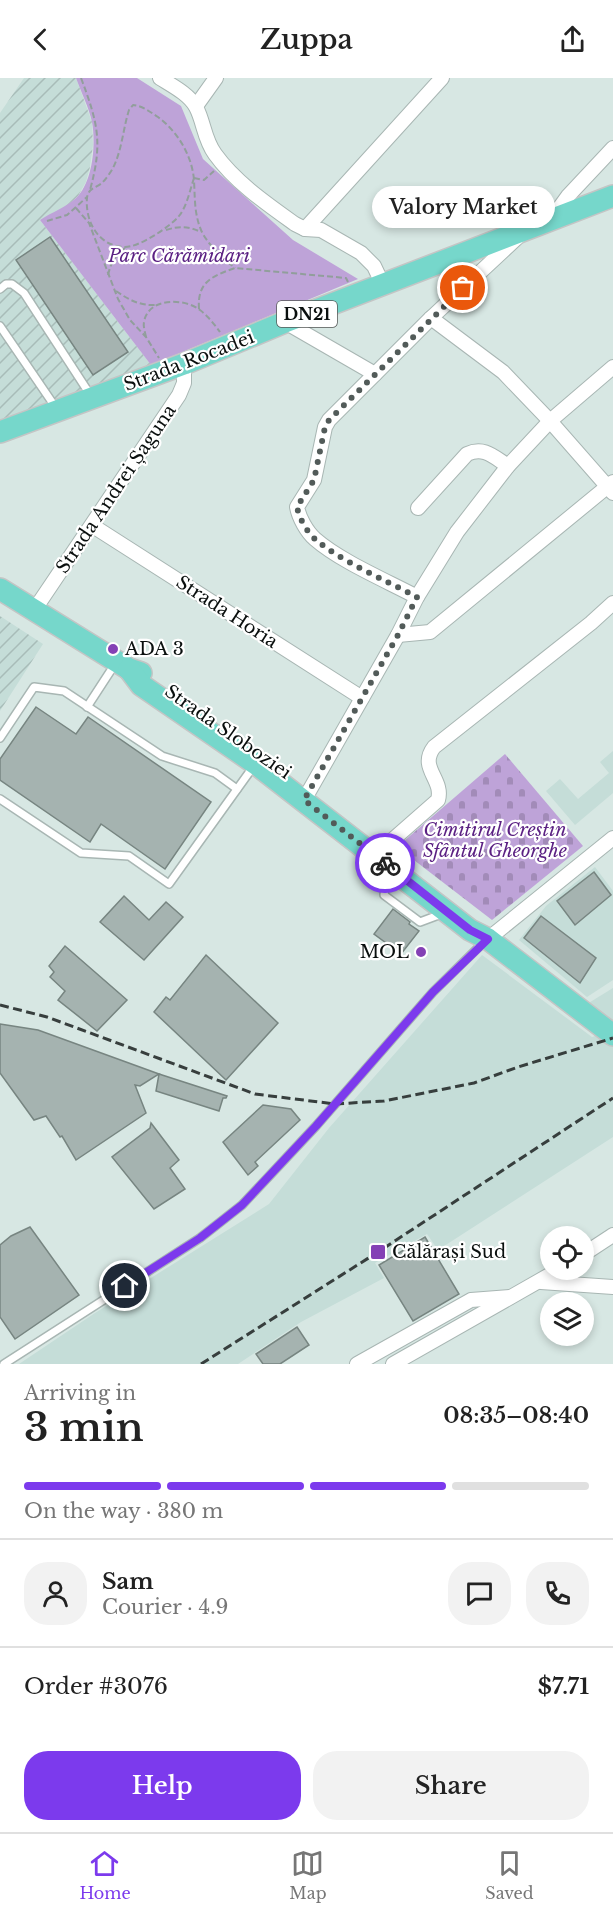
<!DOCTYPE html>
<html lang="en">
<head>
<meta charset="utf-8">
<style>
  :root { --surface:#fff; --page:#f2f2f2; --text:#222; --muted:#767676; --line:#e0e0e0; --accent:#7c3aed }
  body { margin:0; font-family:"Libre Baskerville",serif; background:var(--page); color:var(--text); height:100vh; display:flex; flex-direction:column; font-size:22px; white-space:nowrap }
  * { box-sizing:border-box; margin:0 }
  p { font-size:20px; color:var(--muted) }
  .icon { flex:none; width:33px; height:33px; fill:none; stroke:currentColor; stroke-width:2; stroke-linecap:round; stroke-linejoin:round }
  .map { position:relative; height:1286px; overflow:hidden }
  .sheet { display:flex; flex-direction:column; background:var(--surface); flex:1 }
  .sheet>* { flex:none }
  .fabs { position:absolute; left:540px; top:1148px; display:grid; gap:12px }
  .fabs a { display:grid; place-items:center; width:54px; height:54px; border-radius:50%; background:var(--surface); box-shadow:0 3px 9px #0003; font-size:30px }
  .pin { position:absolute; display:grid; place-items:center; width:51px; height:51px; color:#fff; margin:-26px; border:3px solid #fff; border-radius:50%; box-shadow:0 2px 6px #0007 }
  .courier { position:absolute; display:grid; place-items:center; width:60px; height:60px; margin:-30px; border:4px solid #7c3aed; border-radius:50%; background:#fff; color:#222; box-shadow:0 2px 8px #0007 }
  .bubble { position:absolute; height:42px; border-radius:21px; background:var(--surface); box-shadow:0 3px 9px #0003; font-size:20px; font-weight:600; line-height:42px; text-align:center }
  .overview em { font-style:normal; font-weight:600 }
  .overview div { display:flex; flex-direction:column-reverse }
  .overview { display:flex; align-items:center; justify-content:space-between; height:102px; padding:0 24px }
  h1 { font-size:39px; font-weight:600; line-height:45px }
  .bar { display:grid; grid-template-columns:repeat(4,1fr); gap:9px 6px; align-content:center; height:72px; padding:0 24px }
  .bar i { height:8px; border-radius:4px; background:var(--line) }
  .bar .current { background:var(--accent) }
  .bar p { grid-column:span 4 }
  .line { display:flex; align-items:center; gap:15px; padding:0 24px; border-top:2px solid var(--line) }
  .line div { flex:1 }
  .round { display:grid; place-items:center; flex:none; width:63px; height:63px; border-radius:24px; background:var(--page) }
  .primary-button { display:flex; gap:12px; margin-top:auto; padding:12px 24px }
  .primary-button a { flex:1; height:69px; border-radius:24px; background:var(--accent); color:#fff; font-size:24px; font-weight:600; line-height:69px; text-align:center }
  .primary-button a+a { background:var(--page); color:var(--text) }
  header { display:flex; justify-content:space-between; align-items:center; height:78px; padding:0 24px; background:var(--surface); font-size:27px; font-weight:600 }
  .tabs { display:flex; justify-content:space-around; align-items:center; height:84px; border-top:2px solid var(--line); background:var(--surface); font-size:16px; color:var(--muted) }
  .tabs a { display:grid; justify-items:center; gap:3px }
  .tabs .current { color:var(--accent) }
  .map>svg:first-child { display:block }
  .built { fill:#c5ddd8 }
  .industrial { fill:url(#industrial-furrows) }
  .green { fill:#bea3d8 }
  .cemetery { fill:url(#cemetery-stones) }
  .building { fill:#a5b3b0; stroke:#778581; stroke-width:1.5 }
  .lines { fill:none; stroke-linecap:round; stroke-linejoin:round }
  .service-casing { stroke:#a8b6b3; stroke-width:10 }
  .minor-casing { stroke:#a8b6b3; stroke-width:16 }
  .primary-casing { stroke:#c4c5c5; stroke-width:24 }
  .path { stroke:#919e9b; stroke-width:2; stroke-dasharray:6 3; stroke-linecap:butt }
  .service { stroke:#fff; stroke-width:7 }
  .minor { stroke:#fff; stroke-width:14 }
  .primary { stroke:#76d7cb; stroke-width:21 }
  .rail { stroke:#373e3d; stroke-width:3; stroke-dasharray:9 4.5; stroke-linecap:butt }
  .done { stroke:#525b59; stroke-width:6; stroke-dasharray:0 10.8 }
  .route { stroke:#7c3aed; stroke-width:8 }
  .poi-dot { fill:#8441b5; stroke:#fff; stroke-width:2 }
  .labels { text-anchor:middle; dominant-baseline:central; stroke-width:4.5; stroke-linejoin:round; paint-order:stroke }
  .shield { fill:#fff; stroke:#545756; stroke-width:1.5 }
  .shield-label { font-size:16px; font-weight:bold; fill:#0a0f0e }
  .park-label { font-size:18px; font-style:italic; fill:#5b2183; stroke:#fff }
  .street-label { font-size:18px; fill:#0a0f0e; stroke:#fff }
  .poi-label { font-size:18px; fill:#0a0f0e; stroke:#fff; text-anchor:start }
</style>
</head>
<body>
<header><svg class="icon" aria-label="back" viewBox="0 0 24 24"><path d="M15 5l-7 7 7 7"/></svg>Zuppa<svg class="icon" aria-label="share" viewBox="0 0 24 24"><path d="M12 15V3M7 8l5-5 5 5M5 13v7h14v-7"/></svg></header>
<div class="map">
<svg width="613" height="1286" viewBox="0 0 613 1286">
  <defs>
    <pattern id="industrial-furrows" width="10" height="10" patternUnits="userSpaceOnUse" patternTransform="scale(1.5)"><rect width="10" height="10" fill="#c5ddd8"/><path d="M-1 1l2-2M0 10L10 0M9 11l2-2" fill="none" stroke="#a8bcb8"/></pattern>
    <pattern id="cemetery-stones" width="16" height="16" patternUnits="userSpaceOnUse" patternTransform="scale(1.5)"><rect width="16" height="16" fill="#bea3d8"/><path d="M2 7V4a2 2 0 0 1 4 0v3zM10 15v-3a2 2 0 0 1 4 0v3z" fill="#a28bb8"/></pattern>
  </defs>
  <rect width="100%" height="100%" fill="#d7e7e3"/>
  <g class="built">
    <path d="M 613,673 L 613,715 L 575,747 L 546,713 L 560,701 L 578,721 L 609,695 L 600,684 Z"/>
    <path d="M 595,789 L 613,813 L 613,902 L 587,919 L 519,862 L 546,828 Z"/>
    <path d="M 482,877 L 592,959 L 613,953 L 613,1059 L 438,1172 L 427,1156 L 375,1185 L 384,1200 L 301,1244 L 238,1286 L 19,1286 L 95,1235 L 269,1126 L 329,1050 Z"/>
    <path d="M 613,910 L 613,947 L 587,926 Z"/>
  </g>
  <g class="industrial">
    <path d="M 24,0 L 76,0 L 92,44 L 93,67 L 90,89 L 86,104 L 78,118 L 66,129 L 40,142 L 151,287 L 0,346 L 0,35 Z"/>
    <path d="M 0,538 L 43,566 L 0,633 Z"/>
  </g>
  <path class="green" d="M 76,0 L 137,0 L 181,28 L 203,81 L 293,162 L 358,201 L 151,287 L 40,142 C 52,134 65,130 76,120 C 93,104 96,66 92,44 C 89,30 81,14 76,0 Z"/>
  <path class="cemetery" d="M 505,676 L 583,768 L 492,842 L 397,769 Z"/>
  <g class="building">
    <path d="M 50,159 L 128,274 L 93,297 L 16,182 Z"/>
    <path d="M 36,629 L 76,656 L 88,639 L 211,724 L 165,791 L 101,746 L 90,764 L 0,702 L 0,681 Z"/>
    <path d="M 594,794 L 611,817 L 575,847 L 557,823 Z"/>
    <path d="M 124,818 L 149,842 L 166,824 L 183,839 L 144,882 L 100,844 Z"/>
    <path d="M 393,831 L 410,844 L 409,846 L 419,853 L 401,876 L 374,856 Z"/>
    <path d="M 541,838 L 596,880 L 580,905 L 524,860 Z"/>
    <path d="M 65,868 L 127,922 L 97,953 L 58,922 L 65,913 L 50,899 L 54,894 L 49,888 Z"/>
    <path d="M 206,877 L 278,945 L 226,1002 L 154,934 L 166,919 L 170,922 Z"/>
    <path d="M 0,946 L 38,952 L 159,996 L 140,1008 L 135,1007 L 146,1035 L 76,1082 L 62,1058 L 60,1059 L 46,1038 L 34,1042 L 0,995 Z"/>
    <path d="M 159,996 L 227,1018 L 226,1020 L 223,1020 L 219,1033 L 156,1013 Z"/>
    <path d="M 263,1027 L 291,1031 L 300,1042 L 255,1084 L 258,1088 L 248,1097 L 223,1064 Z"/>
    <path d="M 151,1045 L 179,1082 L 170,1090 L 185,1111 L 154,1131 L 112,1079 L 150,1050 Z"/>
    <path d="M 30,1149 L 79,1217 L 15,1261 L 0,1239 L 0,1167 L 11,1158 Z"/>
    <path d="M 425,1159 L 459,1216 L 413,1243 L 379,1187 Z"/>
    <path d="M 297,1249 L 309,1267 L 280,1286 L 263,1286 L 256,1276 Z"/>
  </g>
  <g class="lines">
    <defs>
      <g id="service">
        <path d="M 0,211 L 6,206 L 12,206 L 24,215 L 91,318"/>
        <path d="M 0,248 L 56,330"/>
        <path d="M 87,629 L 115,586"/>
        <path d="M 0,660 L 34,609 L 64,613 L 162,678 L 215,695 L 237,711"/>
        <path d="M 0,721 L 81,775 L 129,778 L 169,806 L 253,689"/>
        <path d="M 387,793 L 384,817 L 420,844 L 444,835"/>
        <path d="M 4,1286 L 200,1160 L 242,1127 L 316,1048 L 433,914 L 486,862"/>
      </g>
      <g id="minor">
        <path d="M 160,0 C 171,7 189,16 196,29 C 204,44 204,61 215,76 C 235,104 267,126 295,146 L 305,151 L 321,152 L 361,175 L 374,188 L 383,207"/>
        <path d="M 196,28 L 216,0"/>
        <path d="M 552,140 L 568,118 L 613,70"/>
        <path d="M 305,151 L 442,0"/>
        <path d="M 431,240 L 503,294 L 550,343 L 613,415"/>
        <path d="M 285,244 L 375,296"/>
        <path d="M 418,430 L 467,376 C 484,368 494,379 508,388"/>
        <path d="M 93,448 L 362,620"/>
        <path d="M 417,519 C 387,503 340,483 315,461 C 307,454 299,440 297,429 L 314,402 L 325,349 L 329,342 L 431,240 L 519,158"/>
        <path d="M 35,531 L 179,317 L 184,305 L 184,286"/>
        <path d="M 398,557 L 430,554 L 613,404"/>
        <path d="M 304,722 L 398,557 L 417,519 L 457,454 L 508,388 L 550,343 L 613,289"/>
        <path d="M 377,780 L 381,772 L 438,722 C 444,701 418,690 434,669 L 591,545 L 613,525"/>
        <path d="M 488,861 L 613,760"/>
        <path d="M 584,1176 L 613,1157"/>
        <path d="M 541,1204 L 613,1209"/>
        <path d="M 357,1286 L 471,1222 L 510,1219"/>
        <path d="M 393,1286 L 560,1191"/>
      </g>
      <g id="primary">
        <path d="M 0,354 L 184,286 L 285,244 L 613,118"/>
        <path d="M 0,511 L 129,591 L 141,595"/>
        <path d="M 129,591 L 141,607 L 256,686 L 470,852 L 488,861 L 613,957"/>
      </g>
    </defs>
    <use href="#service" class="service-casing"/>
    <use href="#minor" class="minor-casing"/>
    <use href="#primary" class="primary-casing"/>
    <g class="path">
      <path d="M 81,0 C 98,45 103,65 90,112"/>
      <path d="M 194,100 C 190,112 187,128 179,138 C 170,149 138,170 124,169 C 98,168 85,143 87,120 C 88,110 96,110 102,105 C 106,101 110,95 113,90 C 122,72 123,51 129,32 L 133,27 C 143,28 150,34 158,39 C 177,53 192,77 194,102 C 195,119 194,135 201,152 C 207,166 223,180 235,190"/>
      <path d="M 194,100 L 204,102 L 214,93"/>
      <path d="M 76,130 L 89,145 L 118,221 L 130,242 L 146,259 L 159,280"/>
      <path d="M 47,143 L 67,137 L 87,119"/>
      <path d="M 166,152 C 179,148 188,148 201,154"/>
      <path d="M 108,197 C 111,185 114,178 125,170"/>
      <path d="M 116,213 C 129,222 140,228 157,227"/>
      <path d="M 199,231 C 197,204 212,198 235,190 L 346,200 L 348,204"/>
      <path d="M 146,259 C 145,254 143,248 144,244 C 148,219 185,220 200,232 C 208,238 214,246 220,254"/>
    </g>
    <use href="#service" class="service"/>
    <use href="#minor" class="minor"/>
    <use href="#primary" class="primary"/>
    <g class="rail">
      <path d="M 0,927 L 47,939 L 255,1016 L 335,1026 L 384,1023 L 474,1005 L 518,989 L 613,960"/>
      <path d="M 201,1286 L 378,1174 L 613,1020"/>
    </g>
  </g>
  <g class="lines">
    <path class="done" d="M 385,785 L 304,722 L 398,557 L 417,519 C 387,503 340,483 315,461 C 307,454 299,440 297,429 L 314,402 L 325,349 L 329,342 L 463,210"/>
    <path class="route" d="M 125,1208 L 200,1160 L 242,1127 L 316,1048 L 433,914 L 488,861 L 470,852 L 385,785"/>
  </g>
  <g class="poi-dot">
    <circle cx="113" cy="571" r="6"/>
    <circle cx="421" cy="874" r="6"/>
    <rect x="370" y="1166" width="16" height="16" rx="3"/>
  </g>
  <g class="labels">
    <rect class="shield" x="277" y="223" width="60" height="26" rx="4.5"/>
    <g class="shield-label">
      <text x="307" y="236">DN21</text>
    </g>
    <g class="park-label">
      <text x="179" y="178">Parc Cărămidari</text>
      <text x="495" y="752">Cimitirul Creștin<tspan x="495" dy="21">Sfântul Gheorghe</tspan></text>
    </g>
    <g class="street-label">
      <text transform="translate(189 283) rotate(-21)">Strada Rocadei</text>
      <text transform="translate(116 411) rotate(-56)">Strada Andrei Șaguna</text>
      <text transform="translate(227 534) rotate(33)">Strada Horia</text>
      <text transform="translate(228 654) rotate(35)">Strada Sloboziei</text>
    </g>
    <g class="poi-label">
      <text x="125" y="571">ADA 3</text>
      <text x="409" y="874" text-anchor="end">MOL</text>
      <text x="392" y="1174">Călărași Sud</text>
    </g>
  </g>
</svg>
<div class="fabs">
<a><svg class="icon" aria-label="locate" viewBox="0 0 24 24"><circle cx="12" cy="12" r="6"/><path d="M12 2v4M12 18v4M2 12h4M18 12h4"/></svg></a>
<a><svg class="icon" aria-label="layers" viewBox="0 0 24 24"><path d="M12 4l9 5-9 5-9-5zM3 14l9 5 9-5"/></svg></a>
</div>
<div class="pin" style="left:463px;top:210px;background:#ea580c"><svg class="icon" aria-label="bag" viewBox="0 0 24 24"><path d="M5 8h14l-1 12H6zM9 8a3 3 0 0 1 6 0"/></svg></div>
<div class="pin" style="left:125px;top:1208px;background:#1f2937"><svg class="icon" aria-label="home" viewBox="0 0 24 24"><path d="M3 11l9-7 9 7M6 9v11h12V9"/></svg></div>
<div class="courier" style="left:385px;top:785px"><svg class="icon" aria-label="bike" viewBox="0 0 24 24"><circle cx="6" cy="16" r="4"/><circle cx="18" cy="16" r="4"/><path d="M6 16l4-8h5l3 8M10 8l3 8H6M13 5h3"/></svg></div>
<div class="bubble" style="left:372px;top:108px;width:183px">Valory Market</div>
</div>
<section class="sheet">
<div class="overview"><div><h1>3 min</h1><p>Arriving in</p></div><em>08:35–08:40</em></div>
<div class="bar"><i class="current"></i><i class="current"></i><i class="current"></i><i></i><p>On the way · 380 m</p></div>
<div class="line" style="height:108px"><a class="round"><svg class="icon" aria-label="person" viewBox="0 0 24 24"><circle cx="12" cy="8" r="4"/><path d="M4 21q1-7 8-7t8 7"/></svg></a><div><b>Sam</b><p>Courier · 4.9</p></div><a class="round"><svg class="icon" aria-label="chat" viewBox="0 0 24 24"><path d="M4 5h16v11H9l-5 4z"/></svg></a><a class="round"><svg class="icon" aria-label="phone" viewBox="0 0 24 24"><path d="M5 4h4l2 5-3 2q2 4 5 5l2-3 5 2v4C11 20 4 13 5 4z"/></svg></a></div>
<div class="line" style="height:78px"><div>Order #3076</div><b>$7.71</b></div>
<div class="primary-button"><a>Help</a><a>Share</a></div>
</section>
<nav class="tabs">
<a class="current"><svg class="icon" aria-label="home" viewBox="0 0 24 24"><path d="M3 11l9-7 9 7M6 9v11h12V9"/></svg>Home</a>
<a><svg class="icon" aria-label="map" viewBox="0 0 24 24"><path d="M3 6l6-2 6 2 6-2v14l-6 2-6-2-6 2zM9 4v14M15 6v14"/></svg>Map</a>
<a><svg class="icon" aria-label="saved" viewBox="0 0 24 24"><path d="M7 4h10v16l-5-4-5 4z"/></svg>Saved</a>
</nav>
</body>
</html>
